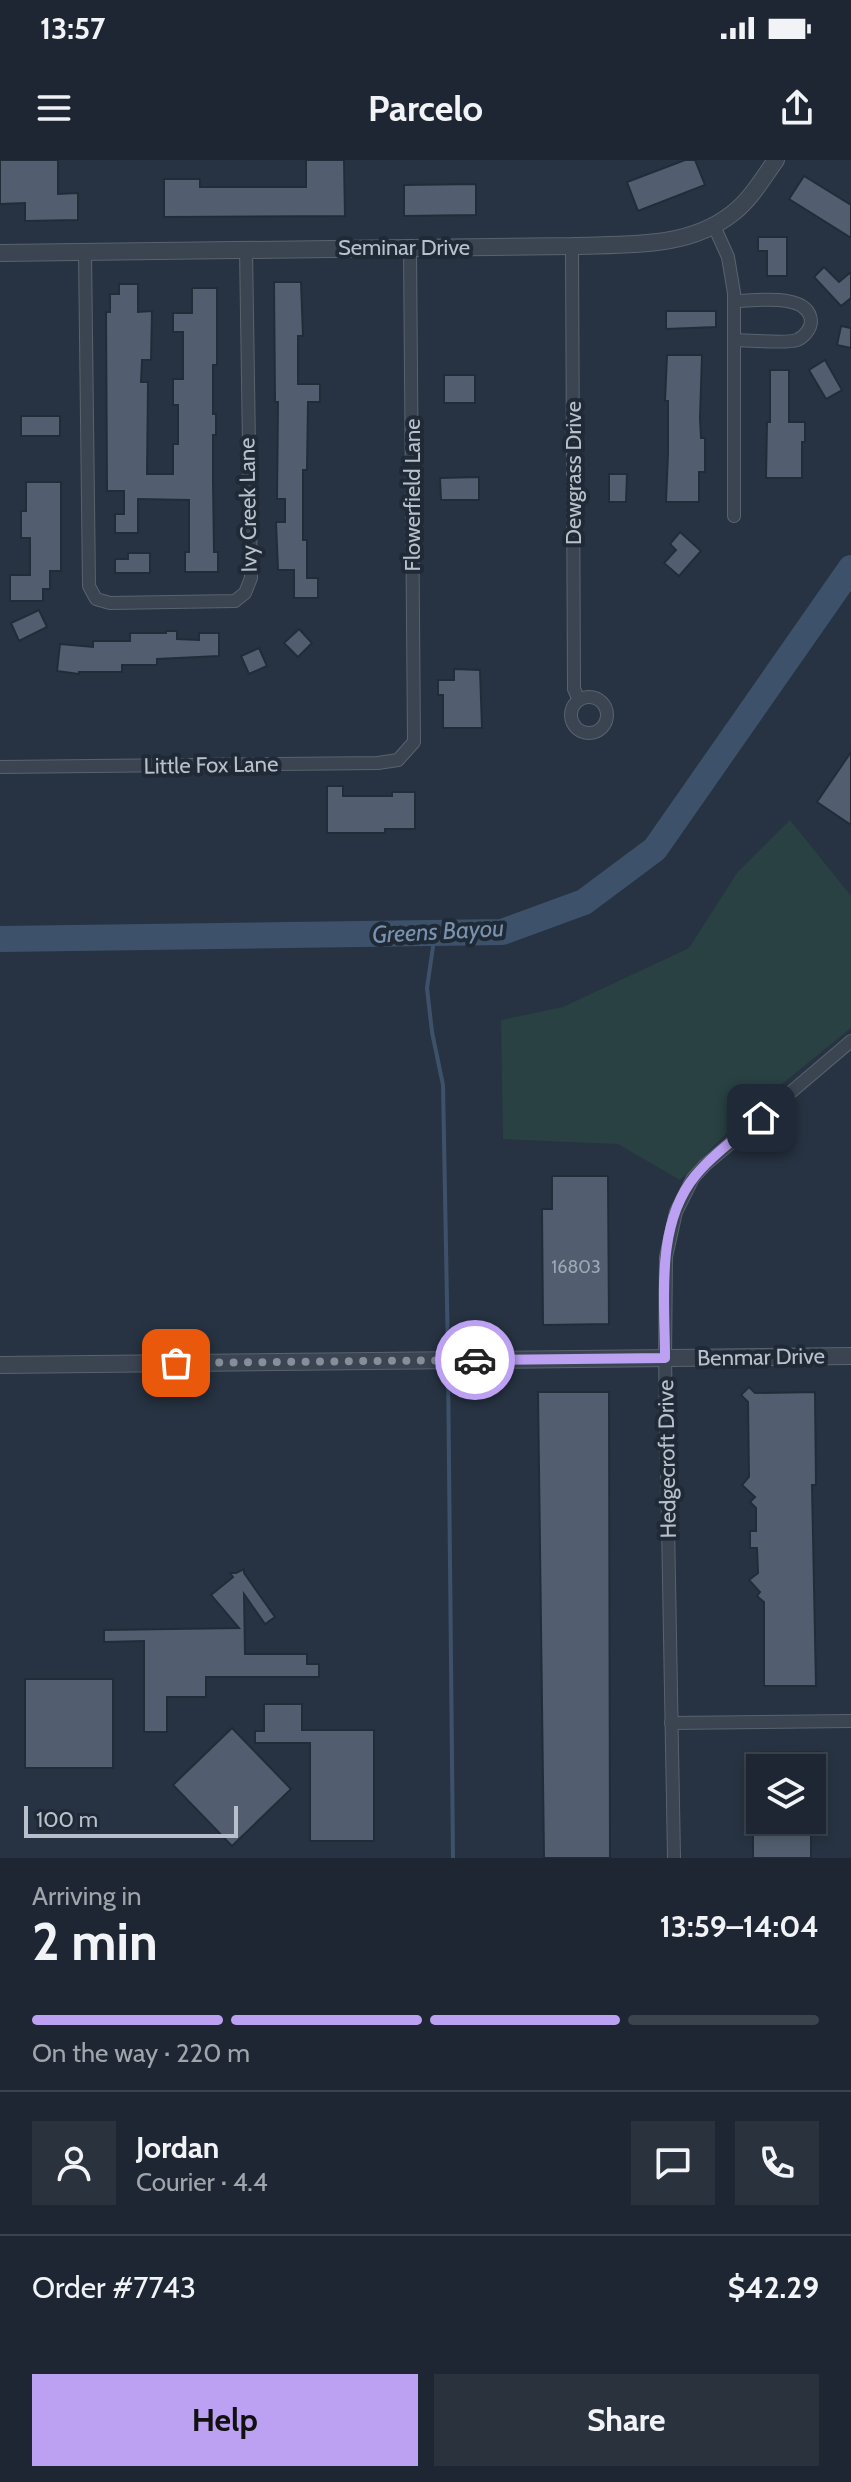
<!DOCTYPE html>
<html lang="en">
<head>
<meta charset="utf-8">
<style>
  :root { --surface:#1d2632; --page:#2a323e; --text:#f1f3f6; --muted:#a0a5ac; --line:#3b434d; --accent:#bca0f2 }
  body { margin:0; font-family:Cabin,sans-serif; background:var(--page); color:var(--text); height:100vh; display:flex; flex-direction:column; font-size:30px; white-space:nowrap }
  * { box-sizing:border-box; margin:0 }
  p { font-size:26px; color:var(--muted) }
  .icon { flex:none; width:44px; height:44px; fill:none; stroke:currentColor; stroke-width:2; stroke-linecap:round; stroke-linejoin:round }
  .map { position:relative; height:1698px; overflow:hidden }
  .side { display:flex; flex-direction:column; background:var(--surface); flex:1 }
  .side>* { flex:none }
  .controls { position:absolute; left:746px; top:1594px; display:grid; gap:16px }
  .controls a { display:grid; place-items:center; width:80px; height:80px; border-radius:0px; background:var(--surface); box-shadow:0 4px 12px #0003,0 0 0 2px var(--line); font-size:40px }
  .scale { position:absolute; left:24px; bottom:20px; width:214px; box-sizing:border-box; padding-left:8px; border:4px solid #b8c0cc; border-top:0; font-size:22px; line-height:28px; white-space:nowrap; color:#b8c0cc; -webkit-text-stroke:6px #202a37; paint-order:stroke }
  .pin { position:absolute; display:grid; place-items:center; width:68px; height:68px; color:#fff; margin:-34px; border-radius:16px; box-shadow:0 4px 12px #0006 }
  .courier { position:absolute; display:grid; place-items:center; width:80px; height:80px; margin:-40px; border:6px solid #bca0f2; border-radius:50%; background:#fff; color:#222; box-shadow:0 2px 10px #0007 }
  .overview em { font-style:normal; font-weight:700 }
  .overview div { display:flex; flex-direction:column-reverse }
  .overview { display:flex; align-items:center; justify-content:space-between; height:136px; padding:0 32px }
  h1 { font-size:52px; font-weight:700; line-height:60px }
  .bar { display:grid; grid-template-columns:repeat(4,1fr); gap:12px 8px; align-content:center; height:96px; padding:0 32px }
  .bar i { height:10px; border-radius:6px; background:var(--line) }
  .bar .active { background:var(--accent) }
  .bar p { grid-column:span 4 }
  .line { display:flex; align-items:center; gap:20px; padding:0 32px; border-top:2px solid var(--line) }
  .line div { flex:1 }
  .round { display:grid; place-items:center; flex:none; width:84px; height:84px; border-radius:0px; background:var(--page) }
  .primary-button { display:flex; gap:16px; margin-top:auto; padding:16px 32px }
  .primary-button a { flex:1; height:92px; border-radius:0px; background:var(--accent); color:#111; font-size:32px; font-weight:700; line-height:92px; text-align:center }
  .primary-button a+a { background:var(--page); color:var(--text) }
  .status { display:flex; justify-content:space-between; align-items:center; height:56px; padding:0 40px; background:var(--surface); direction:ltr }
  .status svg { height:22px; fill:currentColor }
  header { display:flex; justify-content:space-between; align-items:center; height:104px; padding:0 32px; background:var(--surface); font-size:36px; font-weight:700 }
  .map>svg:first-child { display:block }
  .park { fill:#294143 }
  .lines { fill:none; stroke-linecap:round; stroke-linejoin:round }
  .stream { stroke:#3d526a; stroke-width:4 }
  .river { stroke:#3d526a; stroke-width:26 }
  .building { fill:#525e6f; stroke:#222c39; stroke-width:2 }
  .minor-casing { stroke:#59636f; stroke-width:14 }
  .tertiary-casing { stroke:#59636f; stroke-width:18 }
  .minor { stroke:#3b4552; stroke-width:12 }
  .tertiary { stroke:#3b4552; stroke-width:16 }
  .done { stroke:#858f9c; stroke-width:8; stroke-dasharray:0 14.4 }
  .route { stroke:#bca0f2; stroke-width:10 }
  .labels { text-anchor:middle; dominant-baseline:central; stroke-width:8; stroke-linejoin:round; paint-order:stroke }
  .number-label { font-size:18px; fill:#9ea8b5 }
  .street-label { font-size:22px; fill:#b8c0cc; stroke:#202a37 }
  .water-label { font-size:24px; font-style:italic; fill:#7992ae; stroke:#202a37 }
</style>
</head>
<body>
<div class="status"><b>13:57</b><svg viewBox="0 0 49 12"><path d="M0 12V9h3v3zM5 12V6h3v6zM10 12V3h3v9zM15 12V0h3v12zM26 1h20v11H26zM47 4h2v5h-2z"/></svg></div>
<header><svg class="icon" aria-label="menu" viewBox="0 0 24 24"><path d="M4 6h16M4 12h16M4 18h16"/></svg>Parcelo<svg class="icon" aria-label="share" viewBox="0 0 24 24"><path d="M12 15V3M7 8l5-5 5 5M5 13v7h14v-7"/></svg></header>
<div class="map">
<svg width="851" height="1698" viewBox="0 0 851 1698">
  <rect width="100%" height="100%" fill="#273342"/>
  <path class="park" d="M 790,660 L 851,736 L 851,868 L 752,948 L 680,1020 L 618,984 L 503,979 L 501,860 L 563,847 L 689,788 L 737,713 Z"/>
  <g class="lines">
    <g class="stream">
      <path d="M 435,773 L 427,828 L 432,872 L 443,925 L 448,1196"/>
      <path d="M 448,1204 L 453,1698"/>
    </g>
    <path class="river" d="M 0,779 L 502,772 L 584,742 L 655,689 L 851,408"/>
  </g>
  <g class="building">
    <path d="M 0,0 L 58,0 L 58,34 L 78,33 L 78,60 L 25,61 L 25,43 L 0,44 Z"/>
    <path d="M 306,0 L 344,0 L 345,56 L 164,57 L 164,19 L 200,19 L 200,27 L 306,27 Z"/>
    <path d="M 685,0 L 695,0 L 705,25 L 638,51 L 627,22 Z"/>
    <path d="M 804,16 L 851,45 L 851,78 L 789,39 Z"/>
    <path d="M 476,24 L 476,55 L 404,56 L 404,25 Z"/>
    <path d="M 758,77 L 787,77 L 787,116 L 767,116 L 767,91 L 758,91 Z"/>
    <path d="M 824,107 L 839,122 L 851,112 L 851,138 L 841,146 L 814,117 Z"/>
    <path d="M 274,122 L 301,122 L 303,176 L 298,176 L 298,224 L 320,224 L 320,242 L 308,242 L 307,310 L 303,310 L 303,380 L 307,380 L 307,418 L 318,418 L 318,438 L 294,438 L 294,410 L 278,410 L 276,362 L 285,362 L 285,339 L 277,339 L 278,242 L 275,242 Z"/>
    <path d="M 119,124 L 138,124 L 138,152 L 152,151 L 151,200 L 142,200 L 141,222 L 148,222 L 147,314 L 173,314 L 173,284 L 178,284 L 178,245 L 173,245 L 173,219 L 183,219 L 183,172 L 173,172 L 173,153 L 192,153 L 192,128 L 217,128 L 217,205 L 213,205 L 213,254 L 216,254 L 216,275 L 213,275 L 213,320 L 214,392 L 218,392 L 218,412 L 185,412 L 185,392 L 189,392 L 189,340 L 138,339 L 138,373 L 115,373 L 115,354 L 124,354 L 124,331 L 107,331 L 106,152 L 110,152 L 110,134 L 119,134 Z"/>
    <path d="M 666,151 L 716,151 L 716,167 L 666,169 Z"/>
    <path d="M 841,166 L 851,168 L 851,188 L 837,185 Z"/>
    <path d="M 667,195 L 702,195 L 700,258 L 701,278 L 705,278 L 705,312 L 699,312 L 699,342 L 666,342 L 668,293 L 668,241 L 665,241 Z"/>
    <path d="M 825,200 L 842,230 L 826,239 L 809,210 Z"/>
    <path d="M 770,210 L 789,210 L 789,262 L 805,262 L 805,282 L 802,282 L 802,318 L 766,318 L 767,262 L 770,262 Z"/>
    <rect x="444" y="215" width="31" height="28"/>
    <rect x="21" y="256" width="39" height="20"/>
    <path d="M 609,314 L 627,314 L 626,342 L 609,342 Z"/>
    <path d="M 479,317 L 479,340 L 441,340 L 440,318 Z"/>
    <path d="M 26,322 L 61,322 L 61,411 L 50,411 L 50,429 L 43,429 L 43,441 L 10,441 L 10,415 L 30,415 L 30,378 L 21,378 L 21,351 L 26,351 Z"/>
    <path d="M 680,372 L 701,391 L 679,416 L 664,403 L 676,390 L 670,384 Z"/>
    <path d="M 128,393 L 150,393 L 150,413 L 115,413 L 115,399 L 128,399 Z"/>
    <path d="M 39,450 L 47,467 L 19,481 L 11,463 Z"/>
    <path d="M 299,469 L 312,483 L 298,497 L 284,483 Z"/>
    <path d="M 166,471 L 177,471 L 177,479 L 199,480 L 199,473 L 219,473 L 219,496 L 157,499 L 157,505 L 122,505 L 122,512 L 79,512 L 79,514 L 57,511 L 60,484 L 93,487 L 93,481 L 130,481 L 130,473 L 166,473 Z"/>
    <path d="M 259,488 L 267,506 L 249,514 L 241,496 Z"/>
    <path d="M 454,509 L 480,510 L 482,568 L 443,568 L 443,535 L 438,535 L 438,520 L 454,520 Z"/>
    <path d="M 851,592 L 851,665 L 817,642 Z"/>
    <path d="M 327,626 L 343,626 L 343,636 L 392,636 L 392,632 L 415,632 L 415,669 L 385,669 L 385,673 L 327,673 Z"/>
    <path d="M 552,1016 L 608,1016 L 609,1164 L 543,1165 L 542,1049 L 552,1049 Z"/>
    <path d="M 749,1227 L 755,1233 L 815,1232 L 816,1325 L 812,1325 L 816,1526 L 764,1526 L 764,1442 L 757,1436 L 760,1432 L 749,1420 L 758,1413 L 757,1388 L 750,1388 L 750,1371 L 756,1371 L 756,1348 L 750,1342 L 755,1337 L 742,1325 L 749,1317 L 748,1242 L 741,1235 Z"/>
    <path d="M 538,1232 L 609,1232 L 610,1698 L 544,1698 Z"/>
    <path d="M 244,1409 L 244,1413 L 275,1457 L 265,1464 L 244,1434 L 245,1494 L 307,1494 L 307,1504 L 319,1504 L 319,1517 L 206,1517 L 206,1537 L 167,1537 L 167,1572 L 144,1572 L 144,1481 L 104,1482 L 104,1470 L 239,1468 L 211,1435 L 233,1417 L 230,1413 L 236,1413 Z"/>
    <rect x="25" y="1519" width="88" height="89"/>
    <path d="M 264,1544 L 302,1544 L 302,1570 L 374,1570 L 374,1681 L 310,1681 L 310,1583 L 255,1583 L 255,1571 L 264,1571 Z"/>
    <path d="M 232,1568 L 291,1629 L 232,1686 L 173,1625 Z"/>
    <path d="M 822,1592 L 822,1608 L 752,1608 L 752,1593 Z"/>
    <rect x="753" y="1660" width="58" height="38"/>
  </g>
  <g class="lines">
    <defs>
      <g id="minor">
        <path d="M 714,66 L 728,97 L 734,133 L 734,356"/>
        <path d="M 572,86 L 574,529 L 579,540"/>
        <path d="M 85,92 L 89,426 L 96,439 L 110,443 L 235,441 L 245,433 L 251,418 L 246,89"/>
        <path d="M 734,180 C 748,180 786,184 797,180 C 804,177 811,169 811,161 C 809,132 755,141 734,141"/>
        <circle cx="589" cy="555" r="18"/>
        <path d="M 0,607 L 378,603 L 398,600 L 414,582 L 410,88"/>
        <path d="M 671,1563 L 851,1561"/>
        <path d="M 674,1698 L 665,1198 L 666,1097 L 676,1052 L 693,1018 L 705,1005 L 851,881"/>
      </g>
      <g id="tertiary">
        <path d="M 0,93 L 572,86 C 627,84 688,89 733,53 C 751,39 763,18 776,0"/>
        <path d="M 0,1205 L 851,1196"/>
      </g>
    </defs>
    <use href="#minor" class="minor-casing"/>
    <use href="#tertiary" class="tertiary-casing"/>
    <use href="#minor" class="minor"/>
    <use href="#tertiary" class="tertiary"/>
  </g>
  <g class="lines">
    <path class="done" d="M 176,1203 L 475,1200"/>
    <path class="route" d="M 475,1200 L 665,1198 C 665,1139 655,1065 695,1016 C 713,994 739,976 761,958"/>
  </g>
  <g class="labels">
    <g class="number-label">
      <text x="576" y="1107">16803</text>
    </g>
    <g class="street-label">
      <text x="404" y="87">Seminar Drive</text>
      <text transform="translate(573 313) rotate(-90)">Dewgrass Drive</text>
      <text transform="translate(412 335) rotate(-90)">Flowerfield Lane</text>
      <text transform="translate(248 345) rotate(-91)">Ivy Creek Lane</text>
      <text transform="translate(211 605) rotate(-1)">Little Fox Lane</text>
      <text transform="translate(761 1197) rotate(-1)">Benmar Drive</text>
      <text transform="translate(667 1299) rotate(-91)">Hedgecroft Drive</text>
    </g>
    <g class="water-label">
      <text transform="translate(438 771) rotate(-3)">Greens Bayou</text>
    </g>
  </g>
</svg>
<div class="controls">
<a><svg class="icon" aria-label="layers" viewBox="0 0 24 24"><path d="M12 4l9 5-9 5-9-5zM3 14l9 5 9-5"/></svg></a>
</div>
<div class="scale">100 m</div>
<div class="pin" style="left:176px;top:1203px;background:#ea580c"><svg class="icon" aria-label="bag" viewBox="0 0 24 24"><path d="M5 8h14l-1 12H6zM9 8a3 3 0 0 1 6 0"/></svg></div>
<div class="pin" style="left:761px;top:958px;background:#1f2937"><svg class="icon" aria-label="home" viewBox="0 0 24 24"><path d="M3 11l9-7 9 7M6 9v11h12V9"/></svg></div>
<div class="courier" style="left:475px;top:1200px"><svg class="icon" aria-label="car" viewBox="0 0 24 24"><path d="M5 17H2v-5l4-1 3-4h7l3 4 3 1v5h-3M9 17h6M6 11h13"/><circle cx="7" cy="17" r="2"/><circle cx="17" cy="17" r="2"/></svg></div>
</div>
<section class="side">
<div class="overview"><div><h1>2 min</h1><p>Arriving in</p></div><em>13:59–14:04</em></div>
<div class="bar"><i class="active"></i><i class="active"></i><i class="active"></i><i></i><p>On the way · 220 m</p></div>
<div class="line" style="height:144px"><a class="round"><svg class="icon" aria-label="person" viewBox="0 0 24 24"><circle cx="12" cy="8" r="4"/><path d="M4 21q1-7 8-7t8 7"/></svg></a><div><b>Jordan</b><p>Courier · 4.4</p></div><a class="round"><svg class="icon" aria-label="chat" viewBox="0 0 24 24"><path d="M4 5h16v11H9l-5 4z"/></svg></a><a class="round"><svg class="icon" aria-label="phone" viewBox="0 0 24 24"><path d="M5 4h4l2 5-3 2q2 4 5 5l2-3 5 2v4C11 20 4 13 5 4z"/></svg></a></div>
<div class="line" style="height:104px"><div>Order #7743</div><b>$42.29</b></div>
<div class="primary-button"><a>Help</a><a>Share</a></div>
</section>
</body>
</html>
